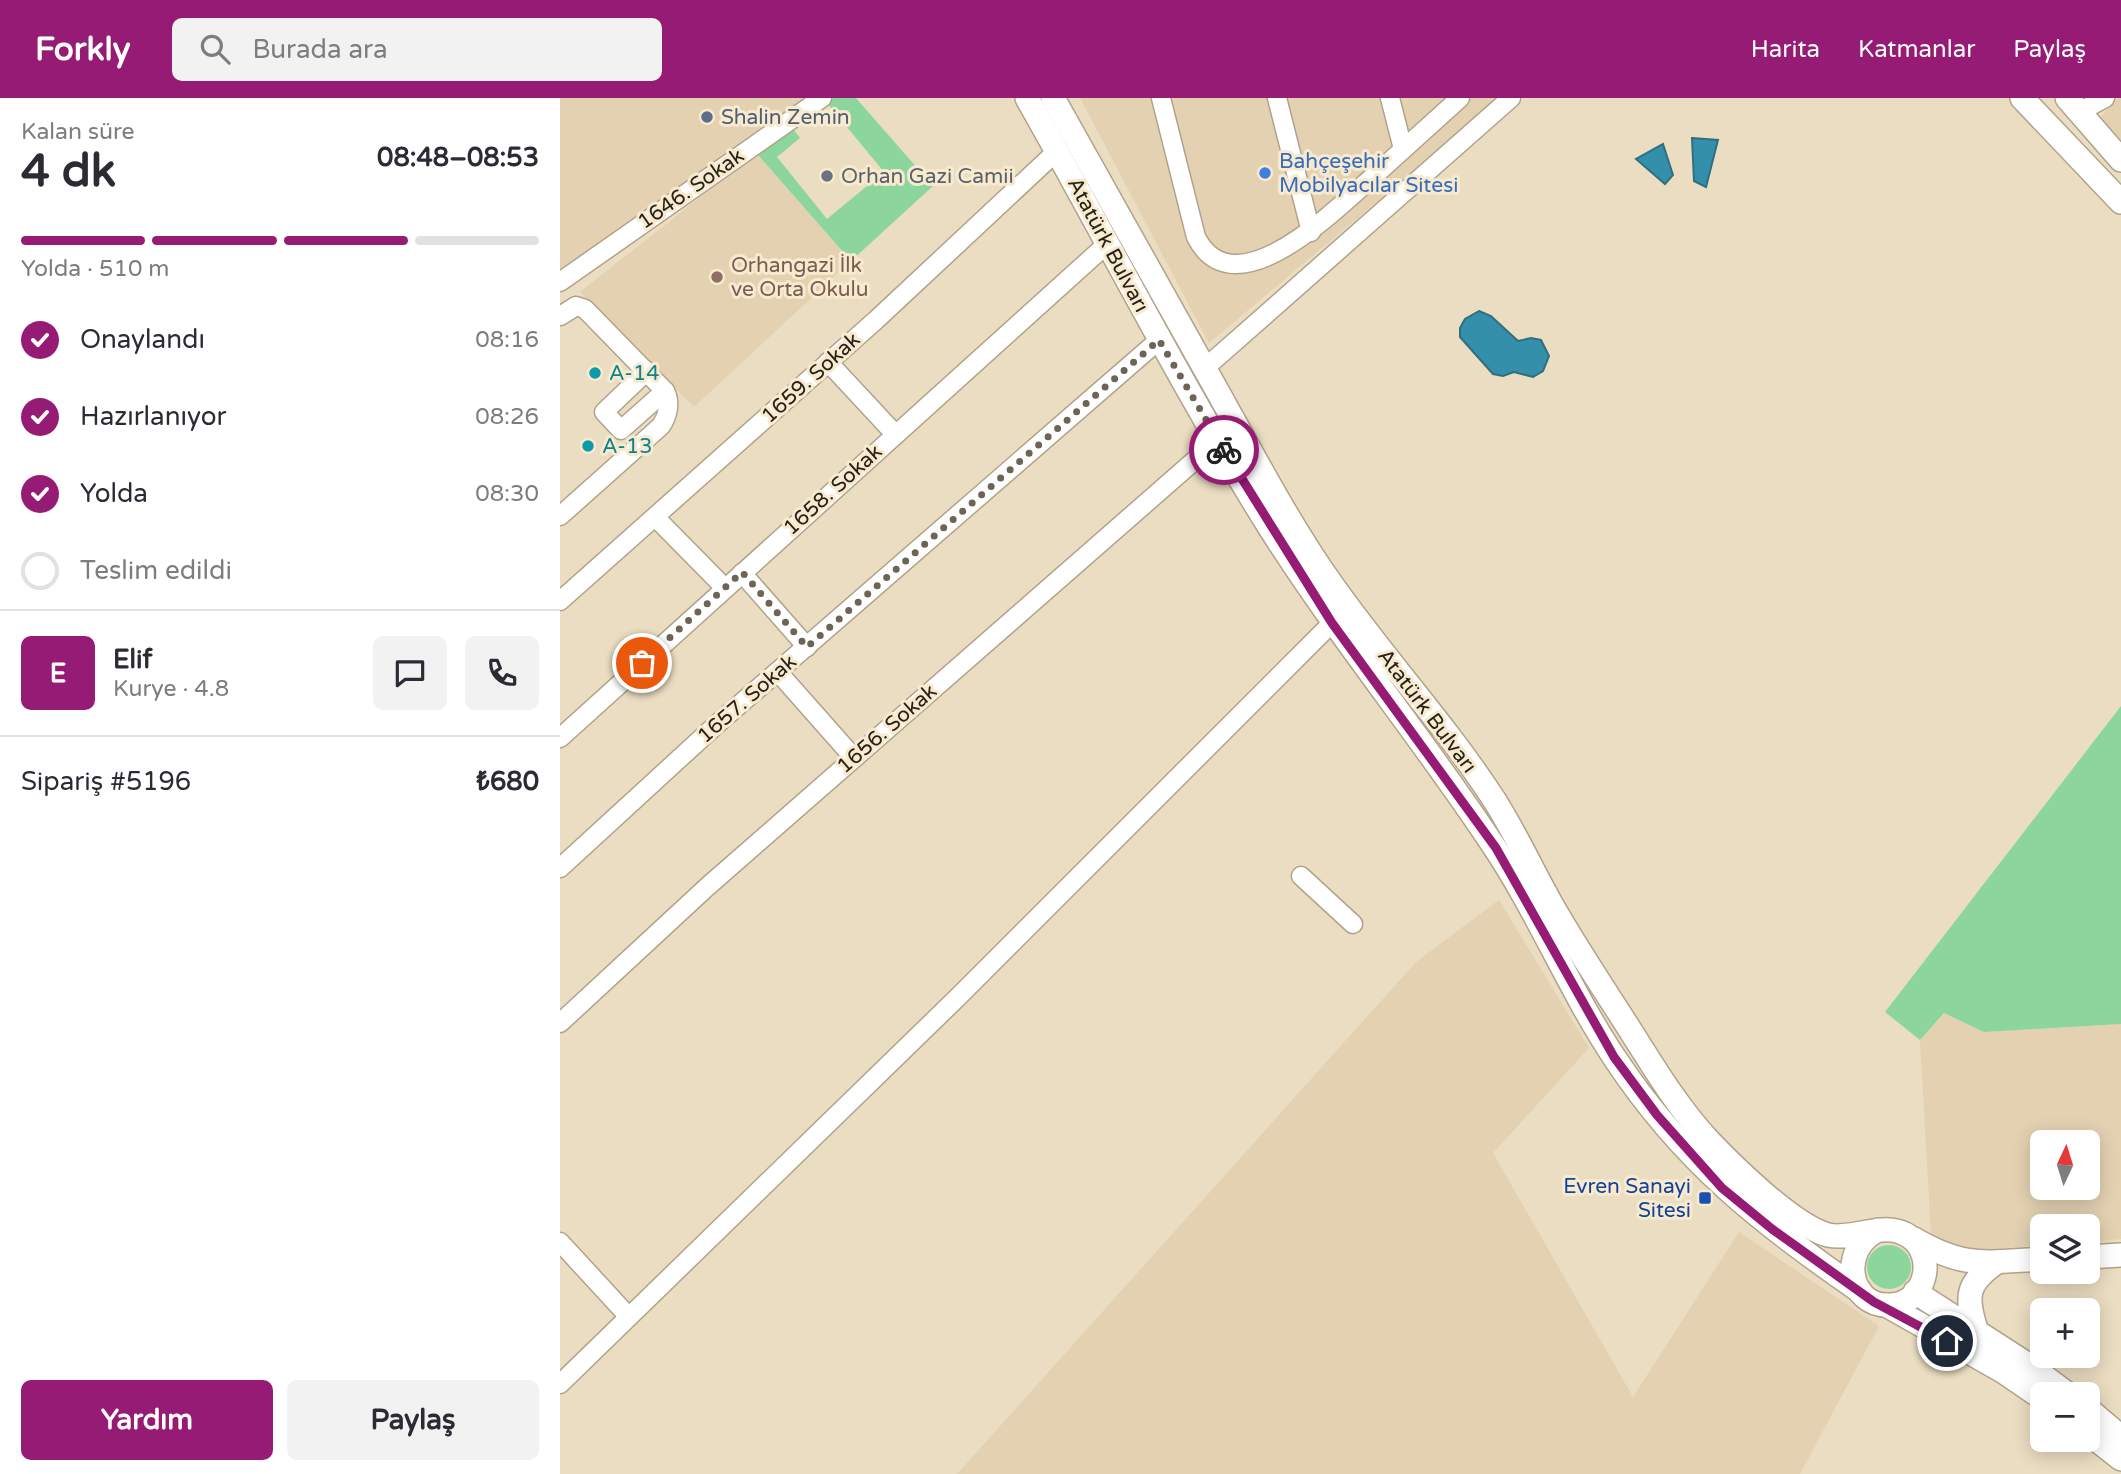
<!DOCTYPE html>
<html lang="tr">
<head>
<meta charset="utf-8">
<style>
  :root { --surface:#fff; --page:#f2f2f3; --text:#2b2b33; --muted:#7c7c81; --line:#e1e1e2; --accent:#961b75 }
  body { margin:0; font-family:"Varela Round",sans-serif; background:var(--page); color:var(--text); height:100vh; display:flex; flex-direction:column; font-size:26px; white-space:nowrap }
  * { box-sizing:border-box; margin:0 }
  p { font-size:23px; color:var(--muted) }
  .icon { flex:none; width:38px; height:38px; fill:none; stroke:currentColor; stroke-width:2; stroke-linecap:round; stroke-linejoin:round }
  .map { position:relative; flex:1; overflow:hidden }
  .side { display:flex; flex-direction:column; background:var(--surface); width:560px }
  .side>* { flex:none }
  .needle { width:46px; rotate:4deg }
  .tools { position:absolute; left:1470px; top:1032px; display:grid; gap:14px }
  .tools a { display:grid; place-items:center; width:70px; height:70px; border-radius:10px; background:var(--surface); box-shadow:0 4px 18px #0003; font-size:35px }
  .pin { position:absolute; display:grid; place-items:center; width:60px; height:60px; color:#fff; margin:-30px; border:4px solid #fff; border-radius:50%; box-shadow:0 2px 7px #0007 }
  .courier { position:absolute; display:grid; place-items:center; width:70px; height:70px; margin:-35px; border:5px solid #961b75; border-radius:50%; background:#fff; color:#222; box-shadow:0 2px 9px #0007 }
  .summary em { font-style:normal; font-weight:800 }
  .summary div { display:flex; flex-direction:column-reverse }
  .summary { display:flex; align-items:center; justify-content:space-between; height:119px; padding:0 21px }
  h1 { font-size:46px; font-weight:800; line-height:52px }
  .bar { display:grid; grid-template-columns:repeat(4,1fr); gap:10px 7px; align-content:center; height:84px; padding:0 21px }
  .bar i { height:9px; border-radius:5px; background:var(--line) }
  .bar .on { background:var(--accent) }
  .bar p { grid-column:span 4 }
  .line { display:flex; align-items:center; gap:18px; padding:0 21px; border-top:2px solid var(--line) }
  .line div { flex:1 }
  .round { display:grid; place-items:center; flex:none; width:74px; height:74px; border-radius:10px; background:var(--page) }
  ol { padding:0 21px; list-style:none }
  li { display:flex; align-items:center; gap:21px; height:77px }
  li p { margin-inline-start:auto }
  li .icon { padding:7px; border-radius:50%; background:var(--accent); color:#fff; stroke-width:4 }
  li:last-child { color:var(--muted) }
  li i { width:38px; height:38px; border:4px solid var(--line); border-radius:50% }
  .cta { display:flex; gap:14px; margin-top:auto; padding:14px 21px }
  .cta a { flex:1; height:80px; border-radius:10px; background:var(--accent); color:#fff; font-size:28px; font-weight:800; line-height:80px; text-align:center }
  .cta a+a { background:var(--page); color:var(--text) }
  header { display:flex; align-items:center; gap:42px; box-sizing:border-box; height:98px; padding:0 35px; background:var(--accent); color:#fff }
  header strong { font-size:33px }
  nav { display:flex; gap:38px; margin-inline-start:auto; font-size:24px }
  .search { width:490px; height:63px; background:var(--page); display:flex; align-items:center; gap:18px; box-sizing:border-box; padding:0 24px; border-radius:10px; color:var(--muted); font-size:26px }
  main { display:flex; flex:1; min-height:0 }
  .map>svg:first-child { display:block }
  .built { fill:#e3d1b1; fill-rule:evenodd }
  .green { fill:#8cd69e }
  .water { fill:#338faa; stroke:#306f7e; stroke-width:2 }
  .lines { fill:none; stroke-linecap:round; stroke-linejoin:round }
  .minor-casing { stroke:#b0a38a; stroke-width:21 }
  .major-casing { stroke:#b0a38a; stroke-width:26 }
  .minor { stroke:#fff; stroke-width:18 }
  .major { stroke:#fff; stroke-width:23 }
  .done { stroke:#6c6454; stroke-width:7; stroke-dasharray:0 12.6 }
  .route { stroke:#961b75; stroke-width:9 }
  .service-dot { fill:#5c6f8a; stroke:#f8eacf; stroke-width:2.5 }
  .shop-dot { fill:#3f7fe0; stroke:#f8eacf; stroke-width:2.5 }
  .worship-dot { fill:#6b7280; stroke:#f8eacf; stroke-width:2.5 }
  .education-dot { fill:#8d6e63; stroke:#f8eacf; stroke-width:2.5 }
  .culture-dot { fill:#0f9aa8; stroke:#f8eacf; stroke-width:2.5 }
  .transit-dot { fill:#1a4fb4; stroke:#f8eacf; stroke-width:2.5 }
  .labels { text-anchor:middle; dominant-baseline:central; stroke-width:6; stroke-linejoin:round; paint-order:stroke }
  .service-label { font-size:21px; fill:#4e5e75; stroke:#f8eacf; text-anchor:start }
  .shop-label { font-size:21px; fill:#366cbe; stroke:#f8eacf; text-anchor:start }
  .worship-label { font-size:21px; fill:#5b616d; stroke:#f8eacf; text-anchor:start }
  .street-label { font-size:21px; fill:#282319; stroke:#f8eacf }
  .education-label { font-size:21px; fill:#785e54; stroke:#f8eacf; text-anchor:start }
  .culture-label { font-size:21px; fill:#0d838f; stroke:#f8eacf; text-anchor:start }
  .transit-label { font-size:21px; fill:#164399; stroke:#f8eacf; text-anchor:end }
</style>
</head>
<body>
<header>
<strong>Forkly</strong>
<div class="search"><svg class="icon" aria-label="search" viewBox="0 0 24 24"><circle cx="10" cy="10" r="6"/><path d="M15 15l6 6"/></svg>Burada ara</div>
<nav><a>Harita</a><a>Katmanlar</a><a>Paylaş</a></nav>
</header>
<main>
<section class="side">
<div class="summary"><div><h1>4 dk</h1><p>Kalan süre</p></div><em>08:48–08:53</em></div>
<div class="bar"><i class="on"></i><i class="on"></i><i class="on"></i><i></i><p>Yolda · 510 m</p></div>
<ol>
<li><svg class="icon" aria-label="check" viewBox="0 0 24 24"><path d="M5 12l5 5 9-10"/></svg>Onaylandı<p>08:16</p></li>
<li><svg class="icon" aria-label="check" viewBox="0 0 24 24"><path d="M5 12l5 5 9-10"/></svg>Hazırlanıyor<p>08:26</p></li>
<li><svg class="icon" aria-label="check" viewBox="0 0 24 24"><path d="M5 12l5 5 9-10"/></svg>Yolda<p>08:30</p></li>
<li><i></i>Teslim edildi</li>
</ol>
<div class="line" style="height:126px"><b class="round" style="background:var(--accent);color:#fff">E</b><div><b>Elif</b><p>Kurye · 4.8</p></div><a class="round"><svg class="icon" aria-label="chat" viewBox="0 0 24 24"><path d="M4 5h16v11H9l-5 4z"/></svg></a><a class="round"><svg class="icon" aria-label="phone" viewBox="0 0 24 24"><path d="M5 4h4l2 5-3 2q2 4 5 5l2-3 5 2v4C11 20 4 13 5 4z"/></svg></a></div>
<div class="line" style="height:91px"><div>Sipariş #5196</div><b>₺680</b></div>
<div class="cta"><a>Yardım</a><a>Paylaş</a></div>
</section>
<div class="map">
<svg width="1561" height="1376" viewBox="0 0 1561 1376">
  <rect width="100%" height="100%" fill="#ebddc2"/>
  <g class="built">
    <path d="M 0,0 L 262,0 L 0,184 Z"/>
    <path d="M 520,0 L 940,0 L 649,245 Z"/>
    <path d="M 1558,0 L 1561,0 L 1561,63 L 1531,29 Z"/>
    <path d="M 196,55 L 291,163 L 134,309 L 20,194 Z"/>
    <path d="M 939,802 L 1029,950 L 933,1055 L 1073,1299 L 1179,1134 L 1319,1228 L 1240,1376 L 397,1376 L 856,864 Z"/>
    <path d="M 1384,915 L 1424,934 L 1561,926 L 1561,1141 L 1528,1144 L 1528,1129 L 1482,1129 L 1482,1147 L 1399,1154 L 1371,1137 L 1360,942 ZM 1482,1045 L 1528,1045 L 1528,1090 L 1482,1090 Z"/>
  </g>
  <g class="green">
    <path d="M 263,0 L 296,0 L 373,88 L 291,163 L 191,49 L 228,24 L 240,40 L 217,59 L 267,121 L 324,74 Z"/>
    <path d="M 1561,608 L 1561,926 L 1424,934 L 1384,915 L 1360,942 L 1325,914 Z"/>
    <circle cx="1329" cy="1169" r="22"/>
  </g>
  <g class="water">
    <path d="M 1132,40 L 1158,42 L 1146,89 L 1134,83 Z"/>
    <path d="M 1103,46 L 1113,77 L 1105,86 L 1076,61 Z"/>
    <path d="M 919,213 L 931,218 L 958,243 L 971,240 L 981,242 L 989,258 L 983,273 L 973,279 L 954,274 L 943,278 L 933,276 L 900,239 L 900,230 L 905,221 Z"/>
  </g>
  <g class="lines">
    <defs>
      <g id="minor">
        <path d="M 601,0 L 636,139 C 675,216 780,107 816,76 C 844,51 872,25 900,0"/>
        <path d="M 717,0 L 751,134"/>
        <path d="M 830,0 L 843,51"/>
        <path d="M 1519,14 L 1545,0"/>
        <path d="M 0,184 L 262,0"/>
        <path d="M 0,218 L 16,208 L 25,211 L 105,293 C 111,304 108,318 101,328 L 0,418"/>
        <path d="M 268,264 L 335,336"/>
        <path d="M 645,270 L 951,0"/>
        <path d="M 87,273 L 44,314 L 61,332 L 105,293"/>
        <path d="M 96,420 L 165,490"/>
        <path d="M 182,475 L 247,549"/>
        <path d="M 0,503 L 316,222 L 497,53"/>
        <path d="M 218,574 L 294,660"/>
        <path d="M 0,640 L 547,146"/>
        <path d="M 0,770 L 156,627 L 599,242"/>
        <path d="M 741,778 L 793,826"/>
        <path d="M 0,925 L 147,789 L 658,342"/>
        <path d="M 0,1144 L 69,1219"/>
        <path d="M 0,1286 L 397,900 L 772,525"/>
      </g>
      <g id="major">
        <path d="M 467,0 C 548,143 623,291 710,430 C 779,539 860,637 931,744 C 978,813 1009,892 1056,962 C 1123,1063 1201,1125 1300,1193"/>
        <path d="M 493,0 C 542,88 592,176 641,264 C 680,332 715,402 759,468 C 813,549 882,621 935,703 C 959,741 977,783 1000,821 C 1023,860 1048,897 1072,935 C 1096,973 1119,1011 1150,1044 C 1175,1070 1234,1128 1268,1137 C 1295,1143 1325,1121 1350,1139 C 1377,1158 1366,1205 1331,1207 C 1287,1210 1279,1150 1318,1132"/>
        <path d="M 1462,0 L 1561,104"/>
        <path d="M 1507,0 L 1561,62"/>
        <path d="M 1354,1141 C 1405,1171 1426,1164 1482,1161"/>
        <path d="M 1528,1159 L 1561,1157"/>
        <path d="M 1355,1194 L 1470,1268 L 1509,1297"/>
        <path d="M 1326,1207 L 1444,1274 L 1482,1300"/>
        <path d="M 1417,1234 C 1405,1199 1406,1185 1437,1164"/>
        <path d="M 1528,1311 L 1561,1339"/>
        <path d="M 1528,1335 L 1561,1361"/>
      </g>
    </defs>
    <use href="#minor" class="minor-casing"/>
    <use href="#major" class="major-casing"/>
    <use href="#minor" class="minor"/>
    <use href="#major" class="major"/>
  </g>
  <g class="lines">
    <path class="done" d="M 82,565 L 182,474 L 247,549 L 599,242 L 664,352"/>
    <path class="route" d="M 664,352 L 772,525 L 936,750 L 1054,959 L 1097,1017 L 1162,1090 L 1212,1131 L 1314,1204 L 1387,1243"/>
  </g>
  <circle class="service-dot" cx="147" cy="19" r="7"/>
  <circle class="shop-dot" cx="705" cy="75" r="7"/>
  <circle class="worship-dot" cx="267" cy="78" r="7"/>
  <circle class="education-dot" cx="157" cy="179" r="7"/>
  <g class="culture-dot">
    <circle cx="35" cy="275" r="7"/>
    <circle cx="28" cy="348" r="7"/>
  </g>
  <rect class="transit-dot" x="1138" y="1093" width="14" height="14" rx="3.5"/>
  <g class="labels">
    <g class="service-label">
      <text x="161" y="19">Shalin Zemin</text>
    </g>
    <g class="shop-label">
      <text x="719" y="63">Bahçeşehir<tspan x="719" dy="24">Mobilyacılar Sitesi</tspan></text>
    </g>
    <g class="worship-label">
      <text x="281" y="78">Orhan Gazi Camii</text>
    </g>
    <g class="street-label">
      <text transform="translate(131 91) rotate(-35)">1646. Sokak</text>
      <text transform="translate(548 147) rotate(62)">Atatürk Bulvarı</text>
      <text transform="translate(251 280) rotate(-42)">1659. Sokak</text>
      <text transform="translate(273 392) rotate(-42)">1658. Sokak</text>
      <text transform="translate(187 601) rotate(-41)">1657. Sokak</text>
      <text transform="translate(867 613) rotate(53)">Atatürk Bulvarı</text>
      <text transform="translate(327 631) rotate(-41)">1656. Sokak</text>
    </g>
    <g class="education-label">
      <text x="171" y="167">Orhangazi İlk<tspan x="171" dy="24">ve Orta Okulu</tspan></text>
    </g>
    <g class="culture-label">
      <text x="49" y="275">A-14</text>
      <text x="42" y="348">A-13</text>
    </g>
    <g class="transit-label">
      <text x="1131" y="1088">Evren Sanayi<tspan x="1131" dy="24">Sitesi</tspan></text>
    </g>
  </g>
</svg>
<div class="tools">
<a><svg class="needle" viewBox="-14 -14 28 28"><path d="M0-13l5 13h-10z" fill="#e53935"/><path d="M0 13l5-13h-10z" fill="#7c7c81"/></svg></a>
<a><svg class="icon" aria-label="layers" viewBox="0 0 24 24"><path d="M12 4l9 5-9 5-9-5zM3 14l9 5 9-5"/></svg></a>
<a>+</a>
<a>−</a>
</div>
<div class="pin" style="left:82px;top:565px;background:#ea580c"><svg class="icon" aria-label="bag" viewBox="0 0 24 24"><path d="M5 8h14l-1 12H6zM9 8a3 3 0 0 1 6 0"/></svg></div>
<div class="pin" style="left:1387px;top:1243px;background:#1f2937"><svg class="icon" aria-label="home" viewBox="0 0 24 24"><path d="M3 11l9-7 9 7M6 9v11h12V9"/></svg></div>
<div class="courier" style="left:664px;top:352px"><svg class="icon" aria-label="bike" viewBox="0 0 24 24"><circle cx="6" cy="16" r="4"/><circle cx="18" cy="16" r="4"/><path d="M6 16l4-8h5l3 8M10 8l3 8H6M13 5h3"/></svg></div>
</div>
</main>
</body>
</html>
